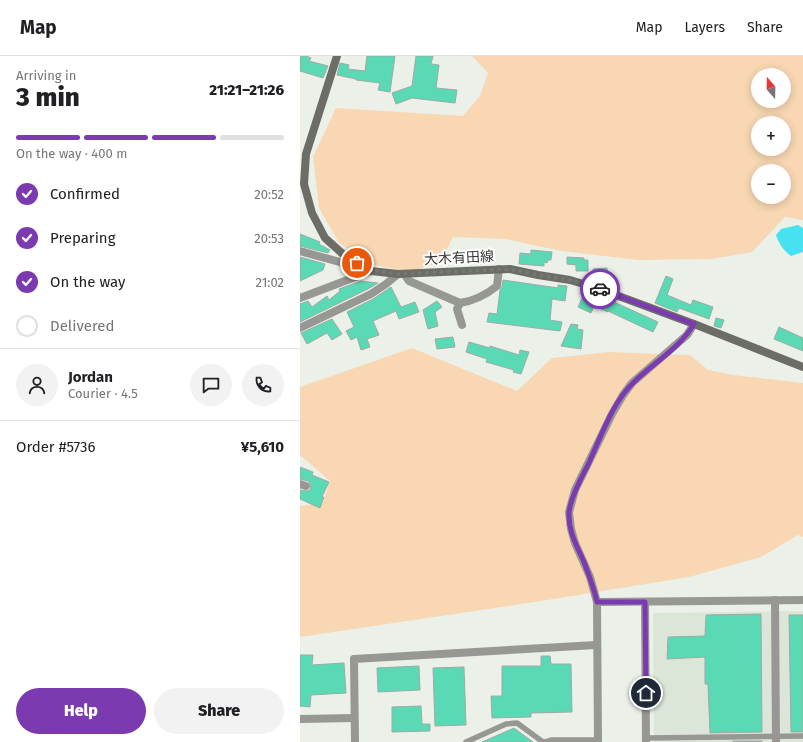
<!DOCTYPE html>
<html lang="en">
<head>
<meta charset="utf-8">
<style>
  :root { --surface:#fff; --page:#f2f2f2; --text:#202124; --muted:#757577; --line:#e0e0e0; --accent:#7b3aaf }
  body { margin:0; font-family:"Fira Sans","Noto Sans JP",sans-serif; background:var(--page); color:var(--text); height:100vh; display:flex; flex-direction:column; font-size:15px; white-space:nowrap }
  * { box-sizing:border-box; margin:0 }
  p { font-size:13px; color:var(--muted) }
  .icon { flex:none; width:22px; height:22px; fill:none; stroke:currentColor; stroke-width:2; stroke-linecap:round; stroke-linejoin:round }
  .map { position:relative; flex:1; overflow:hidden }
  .drawer { display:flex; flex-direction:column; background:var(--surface); width:300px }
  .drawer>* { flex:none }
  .needle { width:26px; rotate:340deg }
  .buttons { position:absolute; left:451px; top:12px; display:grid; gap:8px }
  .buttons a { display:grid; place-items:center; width:40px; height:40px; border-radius:50%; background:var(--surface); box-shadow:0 2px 10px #0003; font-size:20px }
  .pin { position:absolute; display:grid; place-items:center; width:34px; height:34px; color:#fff; margin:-17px; border:2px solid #fff; border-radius:50%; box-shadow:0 1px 4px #0007 }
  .courier { position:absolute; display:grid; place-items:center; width:40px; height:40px; margin:-20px; border:3px solid #7b3aaf; border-radius:50%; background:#fff; color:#222; box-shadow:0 1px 5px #0007 }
  .summary em { font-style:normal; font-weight:800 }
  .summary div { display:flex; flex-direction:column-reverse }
  .summary { display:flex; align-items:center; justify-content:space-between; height:68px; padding:0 16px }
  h1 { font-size:26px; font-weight:800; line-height:30px }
  .bar { display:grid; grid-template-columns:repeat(4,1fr); gap:6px 4px; align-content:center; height:48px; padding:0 16px }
  .bar i { height:5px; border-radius:3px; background:var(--line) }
  .bar .current { background:var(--accent) }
  .bar p { grid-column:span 4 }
  .line { display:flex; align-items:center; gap:10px; padding:0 16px; border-top:1px solid var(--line) }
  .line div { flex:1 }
  .round { display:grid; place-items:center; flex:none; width:42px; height:42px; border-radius:21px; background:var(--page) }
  ol { padding:0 16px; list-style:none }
  li { display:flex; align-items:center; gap:12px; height:44px }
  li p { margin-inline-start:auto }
  li .icon { padding:4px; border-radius:50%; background:var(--accent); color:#fff; stroke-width:4 }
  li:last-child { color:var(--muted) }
  li i { width:22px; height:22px; border:2px solid var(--line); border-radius:50% }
  .primary-button { display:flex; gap:8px; margin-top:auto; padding:8px 16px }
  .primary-button a { flex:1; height:46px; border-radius:24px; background:var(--accent); color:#fff; font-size:16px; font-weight:800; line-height:46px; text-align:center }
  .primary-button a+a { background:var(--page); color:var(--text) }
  header { display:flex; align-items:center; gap:24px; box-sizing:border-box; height:56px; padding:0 20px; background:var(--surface); border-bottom:1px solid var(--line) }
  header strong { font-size:19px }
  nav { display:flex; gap:22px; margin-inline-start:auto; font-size:14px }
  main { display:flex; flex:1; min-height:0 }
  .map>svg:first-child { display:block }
  .built { fill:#dce6d8 }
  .green { fill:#f9d7b2; fill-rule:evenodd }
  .water { fill:#47e2f1 }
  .building { fill:#59dab4; stroke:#a0a9a5 }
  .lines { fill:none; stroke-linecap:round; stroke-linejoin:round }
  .service { stroke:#979793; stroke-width:5.5 }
  .minor { stroke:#979793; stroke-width:8 }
  .tertiary { stroke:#979793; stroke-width:8 }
  .secondary { stroke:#6d6d68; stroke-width:8 }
  .done { stroke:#757873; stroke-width:4; stroke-dasharray:0 7.2 }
  .route { stroke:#7b3aaf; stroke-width:5 }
  .labels { text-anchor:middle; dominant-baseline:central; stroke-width:4; stroke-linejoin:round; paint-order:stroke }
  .street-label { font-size:14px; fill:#353734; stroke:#fff }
</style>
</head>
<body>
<header>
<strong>Map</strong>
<nav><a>Map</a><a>Layers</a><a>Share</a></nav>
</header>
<main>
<section class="drawer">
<div class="summary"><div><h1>3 min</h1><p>Arriving in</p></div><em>21:21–21:26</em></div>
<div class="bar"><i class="current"></i><i class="current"></i><i class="current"></i><i></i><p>On the way · 400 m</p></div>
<ol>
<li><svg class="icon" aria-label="check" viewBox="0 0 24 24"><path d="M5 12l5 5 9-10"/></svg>Confirmed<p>20:52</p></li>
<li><svg class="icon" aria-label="check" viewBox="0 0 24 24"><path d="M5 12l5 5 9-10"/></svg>Preparing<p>20:53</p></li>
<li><svg class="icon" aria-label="check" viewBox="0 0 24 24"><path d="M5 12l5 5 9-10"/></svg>On the way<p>21:02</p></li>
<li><i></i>Delivered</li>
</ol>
<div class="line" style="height:72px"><a class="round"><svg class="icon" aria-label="person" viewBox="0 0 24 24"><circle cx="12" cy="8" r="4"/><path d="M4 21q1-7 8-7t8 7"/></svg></a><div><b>Jordan</b><p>Courier · 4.5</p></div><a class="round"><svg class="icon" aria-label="chat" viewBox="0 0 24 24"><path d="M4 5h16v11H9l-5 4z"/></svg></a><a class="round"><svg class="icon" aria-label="phone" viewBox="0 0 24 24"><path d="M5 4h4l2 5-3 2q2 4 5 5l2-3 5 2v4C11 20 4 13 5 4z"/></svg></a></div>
<div class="line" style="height:52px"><div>Order #5736</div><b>¥5,610</b></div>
<div class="primary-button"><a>Help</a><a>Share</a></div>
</section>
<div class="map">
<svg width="503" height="686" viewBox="0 0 503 686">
  <rect width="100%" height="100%" fill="#ebf0e9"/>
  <path class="built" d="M 503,555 L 503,686 L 354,686 L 353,557 Z"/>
  <g class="green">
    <path d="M 172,0 L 503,0 L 503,164 L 485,161 L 452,196 L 412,203 L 338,204 L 261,195 L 206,183 L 153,181 L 141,206 L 110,216 L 73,209 L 39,187 L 19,152 L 13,101 L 36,52 L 163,60 L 180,40 L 188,17 ZM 458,19 L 484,19 L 484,45 L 458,45 ZM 458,67 L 484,67 L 484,93 L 458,93 ZM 458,115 L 484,115 L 484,141 L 458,141 Z"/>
    <path d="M 112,292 L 217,335 L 252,302 L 309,296 L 390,299 L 408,314 L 433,319 L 503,327 L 503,481 L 498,479 L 461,501 L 389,521 L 241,545 L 0,581 L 0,450 L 23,447 L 30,425 L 0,399 L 0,331 Z"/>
  </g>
  <path class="water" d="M 498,169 L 503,172 L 503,196 L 491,200 C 483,194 479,188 476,179 L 481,173 Z"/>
  <g class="building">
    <path d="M 0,0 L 6,0 L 11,2 L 9,5 L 28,10 L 23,22 L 0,15 Z"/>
    <path d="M 67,0 L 95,0 L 90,36 L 78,34 L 80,27 L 56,24 L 56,23 L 37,19 L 40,7 L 49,9 L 48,13 L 65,15 Z"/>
    <path d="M 116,0 L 133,0 L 131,8 L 139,9 L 136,32 L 157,34 L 155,47 L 112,42 L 96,48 L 92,37 L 112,30 Z"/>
    <path d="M 0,178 L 20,186 L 19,188 L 30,194 L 28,197 L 0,190 Z"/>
    <path d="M 231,194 L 252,196 L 251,204 L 248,204 L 247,207 L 244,206 L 244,210 L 219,208 L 220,197 L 231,198 Z"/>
    <path d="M 0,201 L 25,208 L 23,214 L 0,225 Z"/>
    <path d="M 267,201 L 284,202 L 284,204 L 288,204 L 288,215 L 276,215 L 276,209 L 267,208 Z"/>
    <path d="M 307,212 L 308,223 L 293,223 L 293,213 Z"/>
    <path d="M 366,220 L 373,223 L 367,239 L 391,249 L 393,244 L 413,251 L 409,263 L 379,252 L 377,256 L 355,247 Z"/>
    <path d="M 203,224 L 258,232 L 258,229 L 267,230 L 265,245 L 252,243 L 250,264 L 262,266 L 260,275 L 187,266 L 189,257 L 197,258 L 200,234 L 202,231 Z"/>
    <path d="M 61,225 L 78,227 L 68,233 L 0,266 L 0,248 L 8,245 L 12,251 L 27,240 L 29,244 L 40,235 L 39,233 Z"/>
    <path d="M 91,231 L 101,251 L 115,246 L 119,256 L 99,263 L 96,255 L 73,265 L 79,279 L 67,283 L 70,291 L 61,294 L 57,281 L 51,284 L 46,275 L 54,271 L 47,256 L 73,243 Z"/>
    <path d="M 285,236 L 306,245 L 307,243 L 314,246 L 358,266 L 353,276 L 308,255 L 308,256 L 294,250 L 291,257 L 278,251 Z"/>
    <path d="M 137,245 L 142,251 L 135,256 L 138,270 L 128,273 L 123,254 Z"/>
    <path d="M 416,262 L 424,264 L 421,272 L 414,270 Z"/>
    <path d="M 32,263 L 42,278 L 32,284 L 27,277 L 7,288 L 1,277 Z"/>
    <path d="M 271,268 L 278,269 L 277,273 L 283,274 L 281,293 L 261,290 Z"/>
    <path d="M 479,271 L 503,282 L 503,295 L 474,283 Z"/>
    <path d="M 153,281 L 155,291 L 137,293 L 135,283 Z"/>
    <path d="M 169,286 L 190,292 L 190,290 L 219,299 L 220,294 L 229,296 L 221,318 L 213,316 L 214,314 L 186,306 L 187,303 L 166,296 Z"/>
    <path d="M 0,411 L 13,416 L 12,419 L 29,426 L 22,441 L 24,441 L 20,452 L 0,443 L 0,434 L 7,435 L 10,434 L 11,429 L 8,425 L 0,423 Z"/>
    <path d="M 461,558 L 462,676 L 410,677 L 408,628 L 405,628 L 405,601 L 367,603 L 368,581 L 405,580 L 406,559 Z"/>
    <path d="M 489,559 L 503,559 L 503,676 L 491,676 Z"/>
    <path d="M 0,599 L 13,599 L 12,609 L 44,607 L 46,637 L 11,639 L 10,651 L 0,650 Z"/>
    <path d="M 241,600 L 250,600 L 251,608 L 271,608 L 272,656 L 231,657 L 231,661 L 192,662 L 191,640 L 202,640 L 202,610 L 241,610 Z"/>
    <path d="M 119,610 L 120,634 L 78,636 L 77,612 Z"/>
    <path d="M 164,611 L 166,669 L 135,670 L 133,612 Z"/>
    <path d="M 121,650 L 122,668 L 130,668 L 130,675 L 92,676 L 92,651 Z"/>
    <path d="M 214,672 L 233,686 L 182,686 Z"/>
    <rect x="433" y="685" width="29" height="1"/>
  </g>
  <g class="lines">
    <g class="service">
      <path d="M 346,682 L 503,680"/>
      <path d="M 166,686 L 206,668 L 217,667 L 243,686"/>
      <path d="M 245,686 L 252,684 L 298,684"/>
    </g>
    <g class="minor">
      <path d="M 0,195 L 65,213"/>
      <path d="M 104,218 L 109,225 L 160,247"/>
      <path d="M 162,269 L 157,253 L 160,247 C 173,245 187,238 197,230 L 199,213"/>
      <path d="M 0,272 L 71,238 L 86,228 L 98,218"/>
      <path d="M 0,428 L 6,430"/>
      <path d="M 475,544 L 476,686"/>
      <path d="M 345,546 L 346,686"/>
      <path d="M 0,663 L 54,662"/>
      <path d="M 55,686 L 54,603 L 296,589"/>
    </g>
    <g class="tertiary">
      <path d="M 0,242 L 71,215"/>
      <path d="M 297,546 L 503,544"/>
      <path d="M 298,686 L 297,546 L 290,521 L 275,487 L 271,473 L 269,456 L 275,434 L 312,358 L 323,339 L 332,327 L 387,279 L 394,268"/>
    </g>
    <path class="secondary" d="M 37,0 L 6,98 L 4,128 L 12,157 L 25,182 L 44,199 L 71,215 L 98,218 L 210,213 L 238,219 L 270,224 L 297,232 L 394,268 L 503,311"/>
  </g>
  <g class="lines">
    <path class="done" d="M 57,207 L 71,214 L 98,218 L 210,213 L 238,219 L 270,224 L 300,233"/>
    <path class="route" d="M 300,233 L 394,268 C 379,293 353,307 333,327 C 312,347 300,383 288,409 C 281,422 270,443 269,457 C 268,475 277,490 284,506 C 289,519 294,532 297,546 L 345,546 L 346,637"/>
  </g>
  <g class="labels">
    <g class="street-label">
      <text transform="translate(159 202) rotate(-3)">大木有田線</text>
    </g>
  </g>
</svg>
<div class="buttons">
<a><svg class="needle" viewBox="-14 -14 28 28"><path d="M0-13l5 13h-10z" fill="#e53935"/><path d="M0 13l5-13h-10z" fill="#757577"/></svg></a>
<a>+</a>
<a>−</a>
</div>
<div class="pin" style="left:57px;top:207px;background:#ea580c"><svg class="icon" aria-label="bag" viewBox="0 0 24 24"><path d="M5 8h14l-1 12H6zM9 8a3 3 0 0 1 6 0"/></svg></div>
<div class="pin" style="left:346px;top:637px;background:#1f2937"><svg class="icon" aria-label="home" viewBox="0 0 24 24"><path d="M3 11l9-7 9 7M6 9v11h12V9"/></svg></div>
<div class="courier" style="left:300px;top:233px"><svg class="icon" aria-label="car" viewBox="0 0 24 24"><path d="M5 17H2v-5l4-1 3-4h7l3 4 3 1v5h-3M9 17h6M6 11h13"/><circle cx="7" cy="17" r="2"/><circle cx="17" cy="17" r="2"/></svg></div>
</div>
</main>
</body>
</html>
